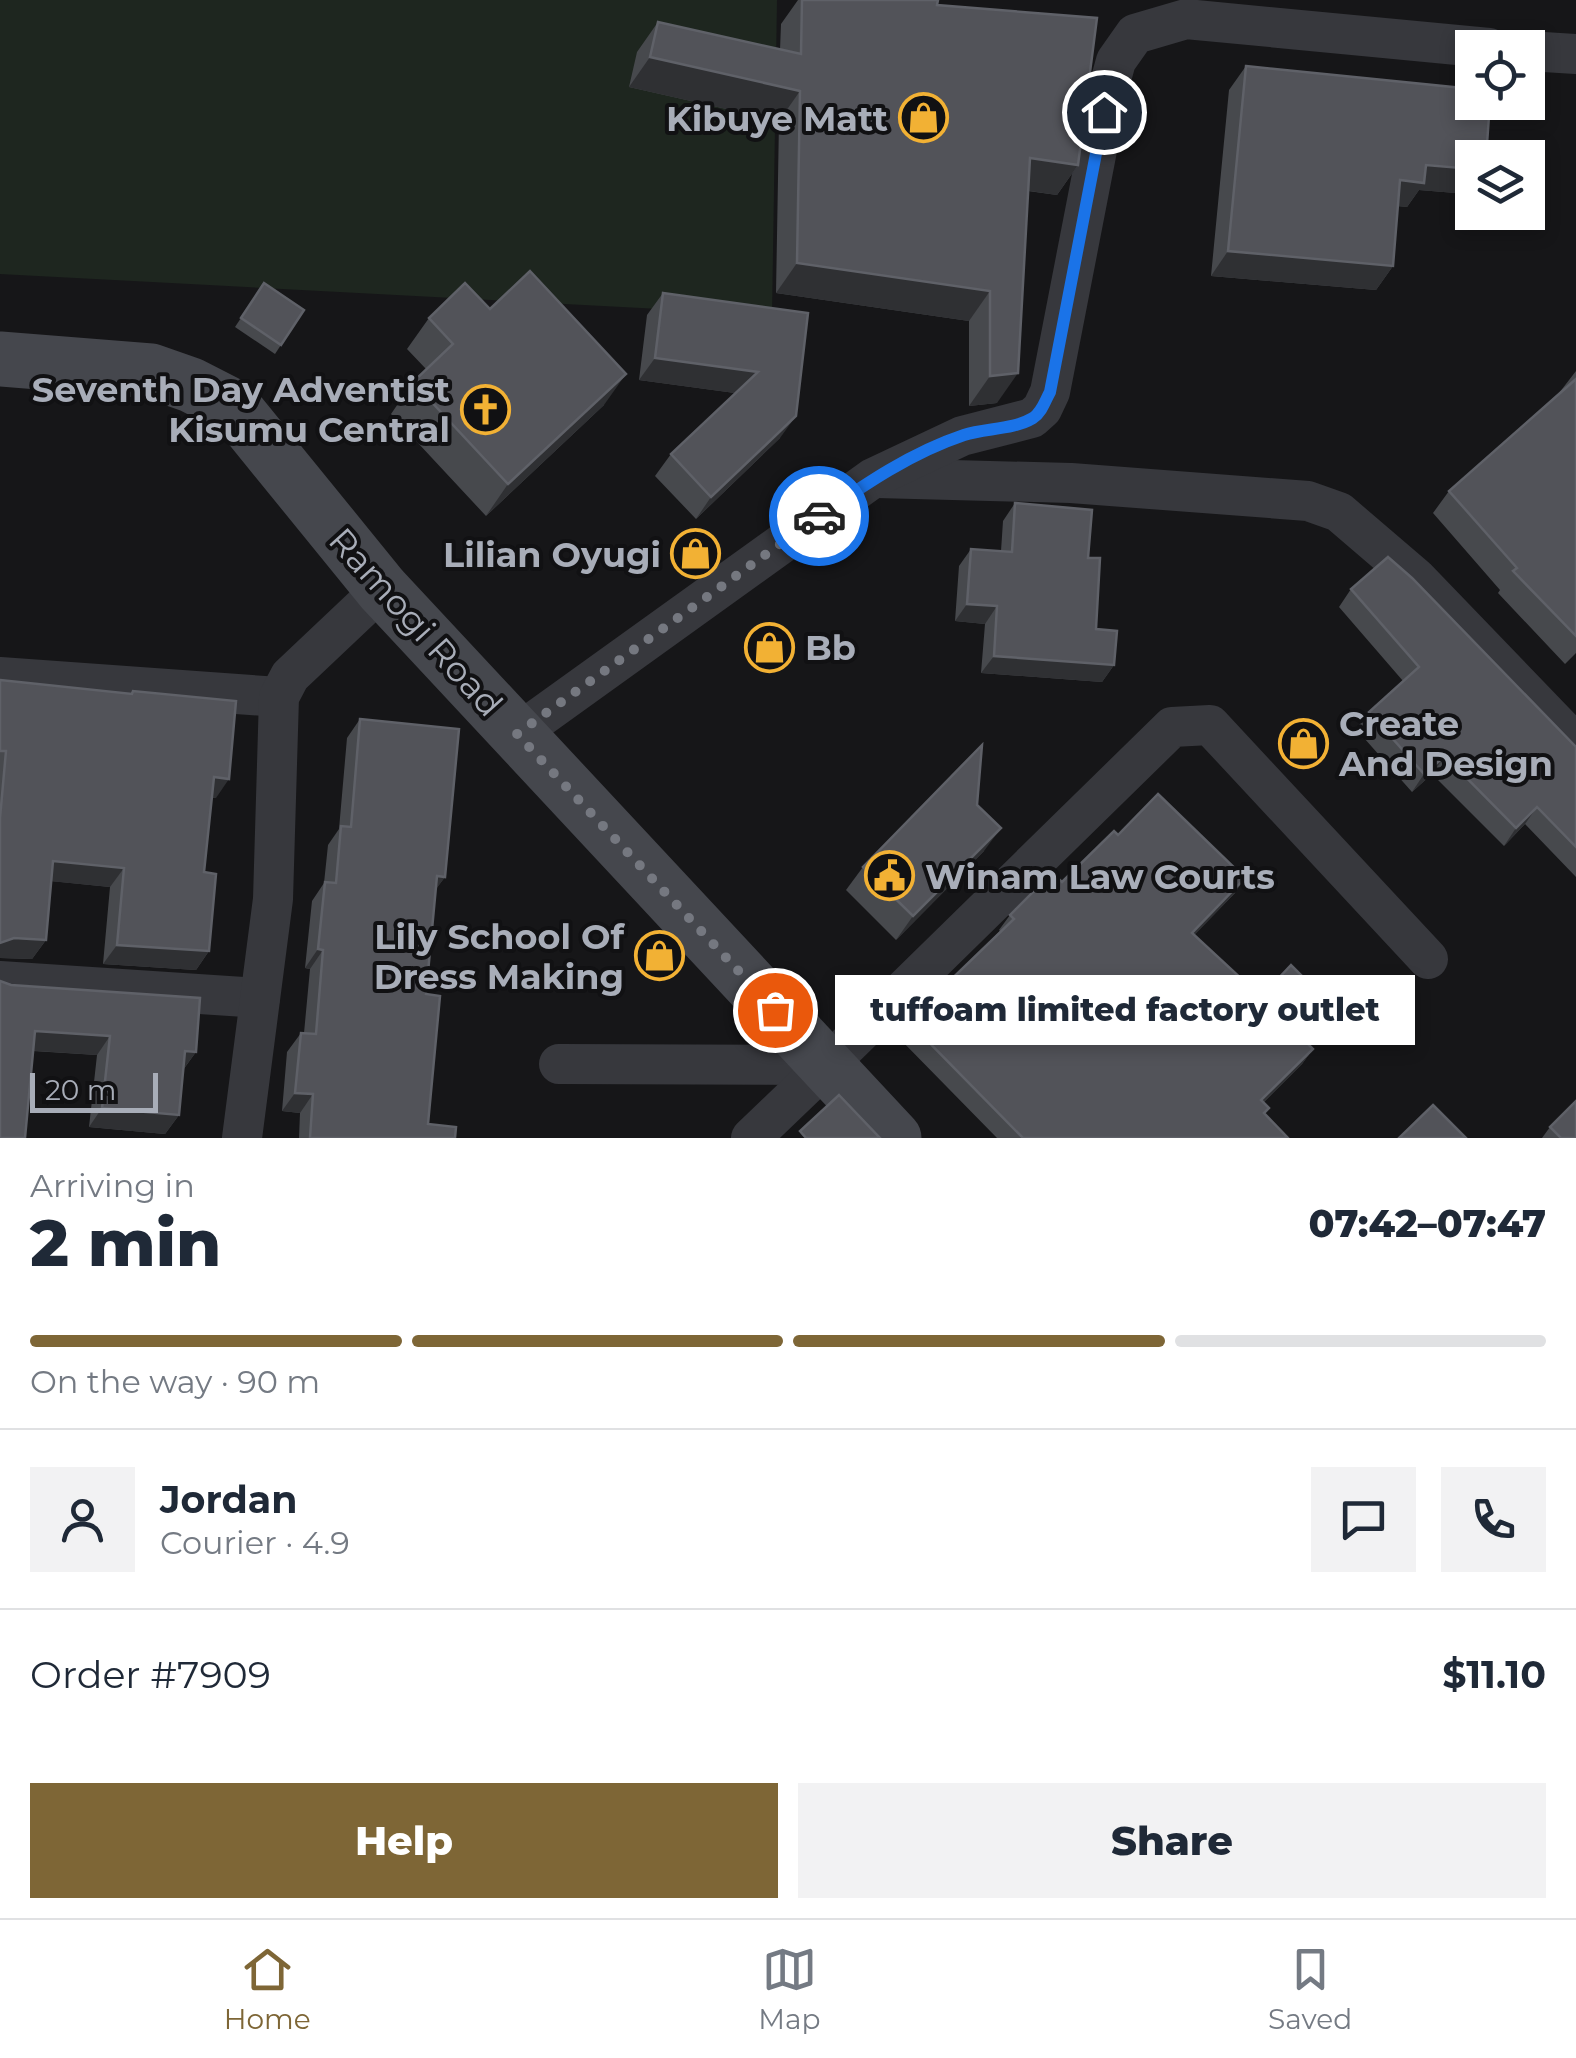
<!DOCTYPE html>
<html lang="en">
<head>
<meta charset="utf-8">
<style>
  :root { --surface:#fff; --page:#f2f2f3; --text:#1f2937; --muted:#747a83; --line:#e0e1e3; --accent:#7e6636 }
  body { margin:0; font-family:Montserrat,sans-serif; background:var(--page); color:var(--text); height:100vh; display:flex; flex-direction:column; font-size:38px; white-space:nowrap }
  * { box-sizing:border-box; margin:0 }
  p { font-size:32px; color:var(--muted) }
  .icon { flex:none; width:55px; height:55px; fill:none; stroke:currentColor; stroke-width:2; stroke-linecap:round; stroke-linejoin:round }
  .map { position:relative; height:1138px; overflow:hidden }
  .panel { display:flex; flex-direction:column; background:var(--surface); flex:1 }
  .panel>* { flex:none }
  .controls { position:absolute; left:1455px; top:30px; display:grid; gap:20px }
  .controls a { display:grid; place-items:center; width:90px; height:90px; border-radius:0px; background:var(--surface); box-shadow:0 5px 15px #0003; font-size:50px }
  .scale { position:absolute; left:30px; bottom:25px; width:128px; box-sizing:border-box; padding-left:10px; border:5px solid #a8adb8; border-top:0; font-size:28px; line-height:35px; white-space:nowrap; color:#a8adb8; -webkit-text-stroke:8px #111113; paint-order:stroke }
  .pin { position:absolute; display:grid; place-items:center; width:85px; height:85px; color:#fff; margin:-42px; border:5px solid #fff; border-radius:50%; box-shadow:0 2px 10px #0007 }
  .courier { position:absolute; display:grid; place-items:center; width:100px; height:100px; margin:-50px; border:8px solid #1a73e8; border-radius:50%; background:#fff; color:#222; box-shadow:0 2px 12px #0007 }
  .bubble { position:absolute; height:70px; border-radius:0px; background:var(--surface); box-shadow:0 5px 15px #0003; font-size:32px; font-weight:800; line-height:70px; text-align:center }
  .headline em { font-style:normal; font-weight:800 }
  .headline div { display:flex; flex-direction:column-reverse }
  .headline { display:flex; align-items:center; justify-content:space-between; height:170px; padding:0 30px }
  h1 { font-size:65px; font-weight:800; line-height:75px }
  .bar { display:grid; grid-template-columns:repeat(4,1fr); gap:15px 10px; align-content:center; height:120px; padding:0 30px }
  .bar i { height:12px; border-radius:8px; background:var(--line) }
  .bar .on { background:var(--accent) }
  .bar p { grid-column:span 4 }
  .line { display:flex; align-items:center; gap:25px; padding:0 30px; border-top:2px solid var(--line) }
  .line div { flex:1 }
  .round { display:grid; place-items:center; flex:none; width:105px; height:105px; border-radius:0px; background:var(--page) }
  .cta { display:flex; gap:20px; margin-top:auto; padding:20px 30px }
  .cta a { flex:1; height:115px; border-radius:0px; background:var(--accent); color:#fff; font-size:40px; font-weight:800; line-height:115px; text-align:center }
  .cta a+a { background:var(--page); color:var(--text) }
  .dock { display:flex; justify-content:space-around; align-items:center; height:140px; border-top:2px solid var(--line); background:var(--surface); font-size:28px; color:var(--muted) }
  .dock a { display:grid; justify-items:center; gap:5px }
  .dock .on { color:var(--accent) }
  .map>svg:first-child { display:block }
  .green { fill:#1e261f }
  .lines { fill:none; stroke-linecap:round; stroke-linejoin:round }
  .street { stroke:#37383d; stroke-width:40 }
  .secondary { stroke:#45474d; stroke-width:55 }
  .wall { fill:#47494d }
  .shaded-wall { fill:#2f3033 }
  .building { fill:#525359; stroke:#5f6168; stroke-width:2.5 }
  .done { stroke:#757880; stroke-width:10; stroke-dasharray:0 18 }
  .route { stroke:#1a73e8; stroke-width:12 }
  .labels { text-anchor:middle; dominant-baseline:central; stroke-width:8; stroke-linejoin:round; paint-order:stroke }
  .poi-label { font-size:35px; font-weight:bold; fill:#a8adb8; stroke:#111113; text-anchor:end }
  .street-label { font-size:35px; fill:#a8adb8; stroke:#111113 }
</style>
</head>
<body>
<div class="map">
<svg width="1576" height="1138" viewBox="0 0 1576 1138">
  <rect width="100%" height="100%" fill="#161618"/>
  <path class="green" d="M 0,0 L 777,0 L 772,315 L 0,274 Z"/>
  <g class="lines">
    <g class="street">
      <path d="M 1528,51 L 1576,54"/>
      <path d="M 877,478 L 1071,483 L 1308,501 L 1339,512 L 1416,578 L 1576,744"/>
      <path d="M 0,677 L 279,697"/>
      <path d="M 517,734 L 873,478 L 962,436 L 1032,418 L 1042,409 L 1050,392 L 1110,83 L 1116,61 L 1135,34 L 1186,19 L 1489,48"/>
      <path d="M 0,981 L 260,998"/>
      <path d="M 559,1064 L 827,1065 L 1172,727 L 1210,725 L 1428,959"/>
      <path d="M 242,1138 L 273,899 L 279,697 L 290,676 L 382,589"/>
      <path d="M 751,1138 L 827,1065"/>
    </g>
    <path class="secondary" d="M 0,359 L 151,371 L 191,385 L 234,407 L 382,589 L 894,1138"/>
  </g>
  <g class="wall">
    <path d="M 798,0 L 938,0 L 937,5 L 1078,165 L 1057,195 L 1028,191 L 997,403 L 969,406 L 969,321 L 776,293 L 779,121 L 629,87 L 637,52 L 658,22 L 780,50 L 781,24 Z"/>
    <path d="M 1246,66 L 1472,158 L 1472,188 L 1468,194 L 1419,190 L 1407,207 L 1398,206 L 1393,266 L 1376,290 L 1211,276 L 1229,90 Z"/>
    <path d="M 264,283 L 304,310 L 275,354 L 235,327 Z"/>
    <path d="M 663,293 L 780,438 L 696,519 L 655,476 L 671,454 L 735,393 L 639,380 L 647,315 Z"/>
    <path d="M 490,309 L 604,405 L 486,516 L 391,414 L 413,382 L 426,369 L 407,349 L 429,318 Z"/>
    <path d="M 1576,371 L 1576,653 L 1565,664 L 1498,593 L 1500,590 L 1433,513 L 1449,491 L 1559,393 Z"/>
    <path d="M 1015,503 L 1088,558 L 1096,629 L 1114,665 L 1102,682 L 981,673 L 985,624 L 955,621 L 959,566 L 971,549 L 1001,551 L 1003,521 Z"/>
    <path d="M 1351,589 L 1576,747 L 1576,877 L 1525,824 L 1504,846 L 1432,774 L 1412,792 L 1356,729 L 1369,712 L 1403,681 L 1339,607 Z"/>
    <path d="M 0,680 L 130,694 L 133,691 L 216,798 L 212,798 L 204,872 L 209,951 L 196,970 L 103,964 L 110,887 L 51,881 L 46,940 L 32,959 L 0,958 Z"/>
    <path d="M 360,719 L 445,877 L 435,890 L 426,994 L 428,1124 L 455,1138 L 299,1138 L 300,1113 L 282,1111 L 287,1052 L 301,1033 L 304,1033 L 310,969 L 305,968 L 312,901 L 324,883 L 328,845 L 339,829 L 347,738 Z"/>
    <path d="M 977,805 L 984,851 L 896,940 L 846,890 L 863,867 Z"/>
    <path d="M 1118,835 L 1235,893 L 1194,935 L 1261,997 L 1318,1017 L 1300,1036 L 1313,1049 L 1302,1064 L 1263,1103 L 1265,1114 L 1288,1138 L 997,1138 L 897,1036 L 908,1021 L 1000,931 L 999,930 L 1010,915 L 1062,882 Z"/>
    <path d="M 0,981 L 196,1052 L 183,1070 L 179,1115 L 165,1134 L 89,1127 L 97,1055 L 33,1051 Z"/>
    <path d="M 1550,1127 L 1576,1138 L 1542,1138 Z"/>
  </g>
  <g class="shaded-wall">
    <path d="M 650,57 L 800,91 L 779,121 L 629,87 Z"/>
    <path d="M 1030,158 L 1078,165 L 1057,195 L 1009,188 Z"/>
    <path d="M 1426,165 L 1472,169 L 1472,188 L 1468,194 L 1419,190 L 1407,207 L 1383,205 L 1400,180 Z"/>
    <path d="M 1228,251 L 1393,266 L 1376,290 L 1211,276 Z"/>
    <path d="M 797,263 L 990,291 L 969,321 L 776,293 Z"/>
    <path d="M 655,358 L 758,372 L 742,394 L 639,380 Z"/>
    <path d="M 1018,373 L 997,403 L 969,406 L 990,376 Z"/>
    <path d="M 626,374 L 604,405 L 486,516 L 508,484 Z"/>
    <path d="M 796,416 L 780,438 L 696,519 L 711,497 Z"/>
    <path d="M 967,604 L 997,606 L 985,624 L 955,621 Z"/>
    <path d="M 994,656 L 1114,665 L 1102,682 L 981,673 Z"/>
    <path d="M 1445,756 L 1432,774 L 1412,792 L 1424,774 Z"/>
    <path d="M 214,777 L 229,779 L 216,798 L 201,797 Z"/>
    <path d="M 1537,807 L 1525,824 L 1504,846 L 1516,828 Z"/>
    <path d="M 1001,828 L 984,851 L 896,940 L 913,916 Z"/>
    <path d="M 53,861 L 124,868 L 110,887 L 39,880 Z"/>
    <path d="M 437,876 L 445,877 L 431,896 Z"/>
    <path d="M 1245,878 L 1235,893 L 1181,949 L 1192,933 Z"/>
    <path d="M 14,938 L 46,940 L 32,959 L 0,958 L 0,943 Z"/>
    <path d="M 117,945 L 209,951 L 196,970 L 103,964 Z"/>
    <path d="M 318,949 L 323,950 L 310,969 L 305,968 Z"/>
    <path d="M 1328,1002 L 1318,1017 L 1287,1048 L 1297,1033 Z"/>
    <path d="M 35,1031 L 110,1036 L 97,1055 L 22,1050 Z"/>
    <path d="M 1313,1049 L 1302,1064 L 1250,1115 L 1261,1100 Z"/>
    <path d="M 185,1051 L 196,1052 L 182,1071 Z"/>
    <path d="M 295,1093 L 313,1094 L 300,1113 L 282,1111 Z"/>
    <path d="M 102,1108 L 179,1115 L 165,1134 L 89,1127 Z"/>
  </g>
  <g class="building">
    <path d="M 802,0 L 938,0 L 937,5 L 1097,18 L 1078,165 L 1030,158 L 1018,373 L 990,376 L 990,291 L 797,263 L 800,91 L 650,57 L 658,22 L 801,54 Z"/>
    <path d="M 1246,66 L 1472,89 L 1472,102 L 1490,102 L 1486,158 L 1472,158 L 1472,169 L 1426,165 L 1424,183 L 1400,180 L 1393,266 L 1228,251 Z"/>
    <path d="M 530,271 L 626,374 L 508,484 L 413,382 L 453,344 L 429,318 L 465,283 L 490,309 Z"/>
    <path d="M 264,283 L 304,310 L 281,345 L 241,318 Z"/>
    <path d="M 663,293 L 808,313 L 796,416 L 711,497 L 671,454 L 758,372 L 655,358 Z"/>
    <path d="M 1576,379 L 1576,636 L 1513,571 L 1517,568 L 1449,491 Z"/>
    <path d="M 1015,503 L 1092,510 L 1088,558 L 1100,558 L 1096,629 L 1117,631 L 1114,665 L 994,656 L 997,606 L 967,604 L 971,549 L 1012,552 Z"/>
    <path d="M 1388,557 L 1412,578 L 1576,747 L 1576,847 L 1537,807 L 1516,828 L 1445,756 L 1424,774 L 1369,712 L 1419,667 L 1351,589 Z"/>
    <path d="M 0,680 L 132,694 L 133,691 L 236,701 L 229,779 L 214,777 L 204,872 L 216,874 L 209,951 L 117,945 L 124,868 L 53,861 L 46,940 L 14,938 L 0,943 L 0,818 L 6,751 L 0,751 Z"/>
    <path d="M 360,719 L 459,729 L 445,877 L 437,876 L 426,994 L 440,996 L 428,1124 L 456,1127 L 455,1138 L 310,1138 L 313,1094 L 295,1093 L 301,1033 L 316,1034 L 323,950 L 318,949 L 325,882 L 336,883 L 341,826 L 351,827 Z"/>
    <path d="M 982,745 L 977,805 L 1001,828 L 913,916 L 863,867 Z"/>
    <path d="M 1158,794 L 1245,878 L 1192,933 L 1261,997 L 1291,965 L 1328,1002 L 1297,1033 L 1313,1049 L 1261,1100 L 1269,1108 L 1264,1113 L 1288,1138 L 1023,1138 L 908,1021 L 1014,919 L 1010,915 L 1052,873 L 1062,882 L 1114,831 L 1118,835 Z"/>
    <path d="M 0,981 L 11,985 L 200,998 L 196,1052 L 185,1051 L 179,1115 L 102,1108 L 110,1036 L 35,1031 L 25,1138 L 0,1138 Z"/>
    <path d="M 839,1095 L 880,1138 L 806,1138 L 800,1131 Z"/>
    <path d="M 1576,1101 L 1576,1138 L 1561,1138 L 1550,1127 Z"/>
    <path d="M 1433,1105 L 1466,1138 L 1399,1138 Z"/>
  </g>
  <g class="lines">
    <path class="done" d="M 775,1010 L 517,734 L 819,516"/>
    <path class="route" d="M 819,516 C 864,485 910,453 964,435 C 985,428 1013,430 1033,418 C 1042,412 1045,401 1050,392 L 1104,112"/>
  </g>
  <defs>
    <symbol id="shop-ring" viewBox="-11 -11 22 22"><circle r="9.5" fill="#111113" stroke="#f2b134" stroke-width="1.5"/><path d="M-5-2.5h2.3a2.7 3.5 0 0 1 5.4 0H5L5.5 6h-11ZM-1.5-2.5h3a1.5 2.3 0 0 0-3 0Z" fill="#f2b134"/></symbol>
    <symbol id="church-ring" viewBox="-11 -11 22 22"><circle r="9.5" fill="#111113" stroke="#f2b134" stroke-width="1.5"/><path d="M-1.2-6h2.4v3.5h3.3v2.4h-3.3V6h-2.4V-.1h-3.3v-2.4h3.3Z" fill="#f2b134"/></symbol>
    <symbol id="civic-ring" viewBox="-11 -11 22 22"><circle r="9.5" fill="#111113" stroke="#f2b134" stroke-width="1.5"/><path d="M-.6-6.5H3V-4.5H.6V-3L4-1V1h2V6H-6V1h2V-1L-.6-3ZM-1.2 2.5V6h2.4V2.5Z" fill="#f2b134"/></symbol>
  </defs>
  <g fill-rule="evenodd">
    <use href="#shop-ring" x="896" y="90" width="55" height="55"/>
    <use href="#church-ring" x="458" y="382" width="55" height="55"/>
    <use href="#shop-ring" x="668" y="526" width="55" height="55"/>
    <use href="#shop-ring" x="742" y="620" width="55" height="55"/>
    <use href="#shop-ring" x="1276" y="716" width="55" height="55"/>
    <use href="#civic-ring" x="862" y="848" width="55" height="55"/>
    <use href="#shop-ring" x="632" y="928" width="55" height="55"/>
  </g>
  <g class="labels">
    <g class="poi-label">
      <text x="888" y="118">Kibuye Matt</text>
      <text x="450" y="389">Seventh Day Adventist<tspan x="450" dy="40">Kisumu Central</tspan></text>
      <text x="661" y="554">Lilian Oyugi</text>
      <text x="805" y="647" text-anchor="start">Bb</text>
      <text x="1339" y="723" text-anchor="start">Create<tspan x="1339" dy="40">And Design</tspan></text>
      <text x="925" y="876" text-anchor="start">Winam Law Courts</text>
      <text x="624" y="936">Lily School Of<tspan x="624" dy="40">Dress Making</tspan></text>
    </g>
    <g class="street-label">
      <text transform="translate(416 622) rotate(48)">Ramogi Road</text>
    </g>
  </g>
</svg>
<div class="controls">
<a><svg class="icon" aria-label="locate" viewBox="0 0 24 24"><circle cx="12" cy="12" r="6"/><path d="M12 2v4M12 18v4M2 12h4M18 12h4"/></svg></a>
<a><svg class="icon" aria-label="layers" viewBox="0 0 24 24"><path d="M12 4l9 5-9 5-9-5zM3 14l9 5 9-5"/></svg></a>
</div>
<div class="scale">20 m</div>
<div class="pin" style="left:775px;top:1010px;background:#ea580c"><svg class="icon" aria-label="bag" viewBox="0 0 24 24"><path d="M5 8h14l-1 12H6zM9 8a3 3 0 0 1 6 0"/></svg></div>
<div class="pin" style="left:1104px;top:112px;background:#1f2937"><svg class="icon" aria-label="home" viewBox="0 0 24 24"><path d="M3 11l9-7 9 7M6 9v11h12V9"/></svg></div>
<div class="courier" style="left:819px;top:516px"><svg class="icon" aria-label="car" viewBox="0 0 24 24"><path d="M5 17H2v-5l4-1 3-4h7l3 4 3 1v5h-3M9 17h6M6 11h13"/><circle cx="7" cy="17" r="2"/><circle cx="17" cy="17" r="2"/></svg></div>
<div class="bubble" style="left:835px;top:975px;width:580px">tuffoam limited factory outlet</div>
</div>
<section class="panel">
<div class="headline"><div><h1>2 min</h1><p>Arriving in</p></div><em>07:42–07:47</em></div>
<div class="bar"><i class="on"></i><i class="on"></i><i class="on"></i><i></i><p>On the way · 90 m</p></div>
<div class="line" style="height:180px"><a class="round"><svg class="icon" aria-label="person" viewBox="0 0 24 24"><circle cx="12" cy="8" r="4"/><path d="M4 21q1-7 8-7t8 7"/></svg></a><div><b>Jordan</b><p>Courier · 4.9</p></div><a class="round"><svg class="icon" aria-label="chat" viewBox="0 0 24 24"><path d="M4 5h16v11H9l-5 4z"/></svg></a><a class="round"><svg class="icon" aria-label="phone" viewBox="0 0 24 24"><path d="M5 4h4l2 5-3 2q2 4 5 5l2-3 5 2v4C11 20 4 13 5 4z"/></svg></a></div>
<div class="line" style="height:130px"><div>Order #7909</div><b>$11.10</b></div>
<div class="cta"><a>Help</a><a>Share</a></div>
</section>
<nav class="dock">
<a class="on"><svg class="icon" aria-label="home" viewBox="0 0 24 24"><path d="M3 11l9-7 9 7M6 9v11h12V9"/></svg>Home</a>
<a><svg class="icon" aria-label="map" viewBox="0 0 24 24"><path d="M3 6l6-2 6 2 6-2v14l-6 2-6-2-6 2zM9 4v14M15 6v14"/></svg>Map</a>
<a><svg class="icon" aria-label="saved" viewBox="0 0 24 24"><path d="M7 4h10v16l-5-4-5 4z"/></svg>Saved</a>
</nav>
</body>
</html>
